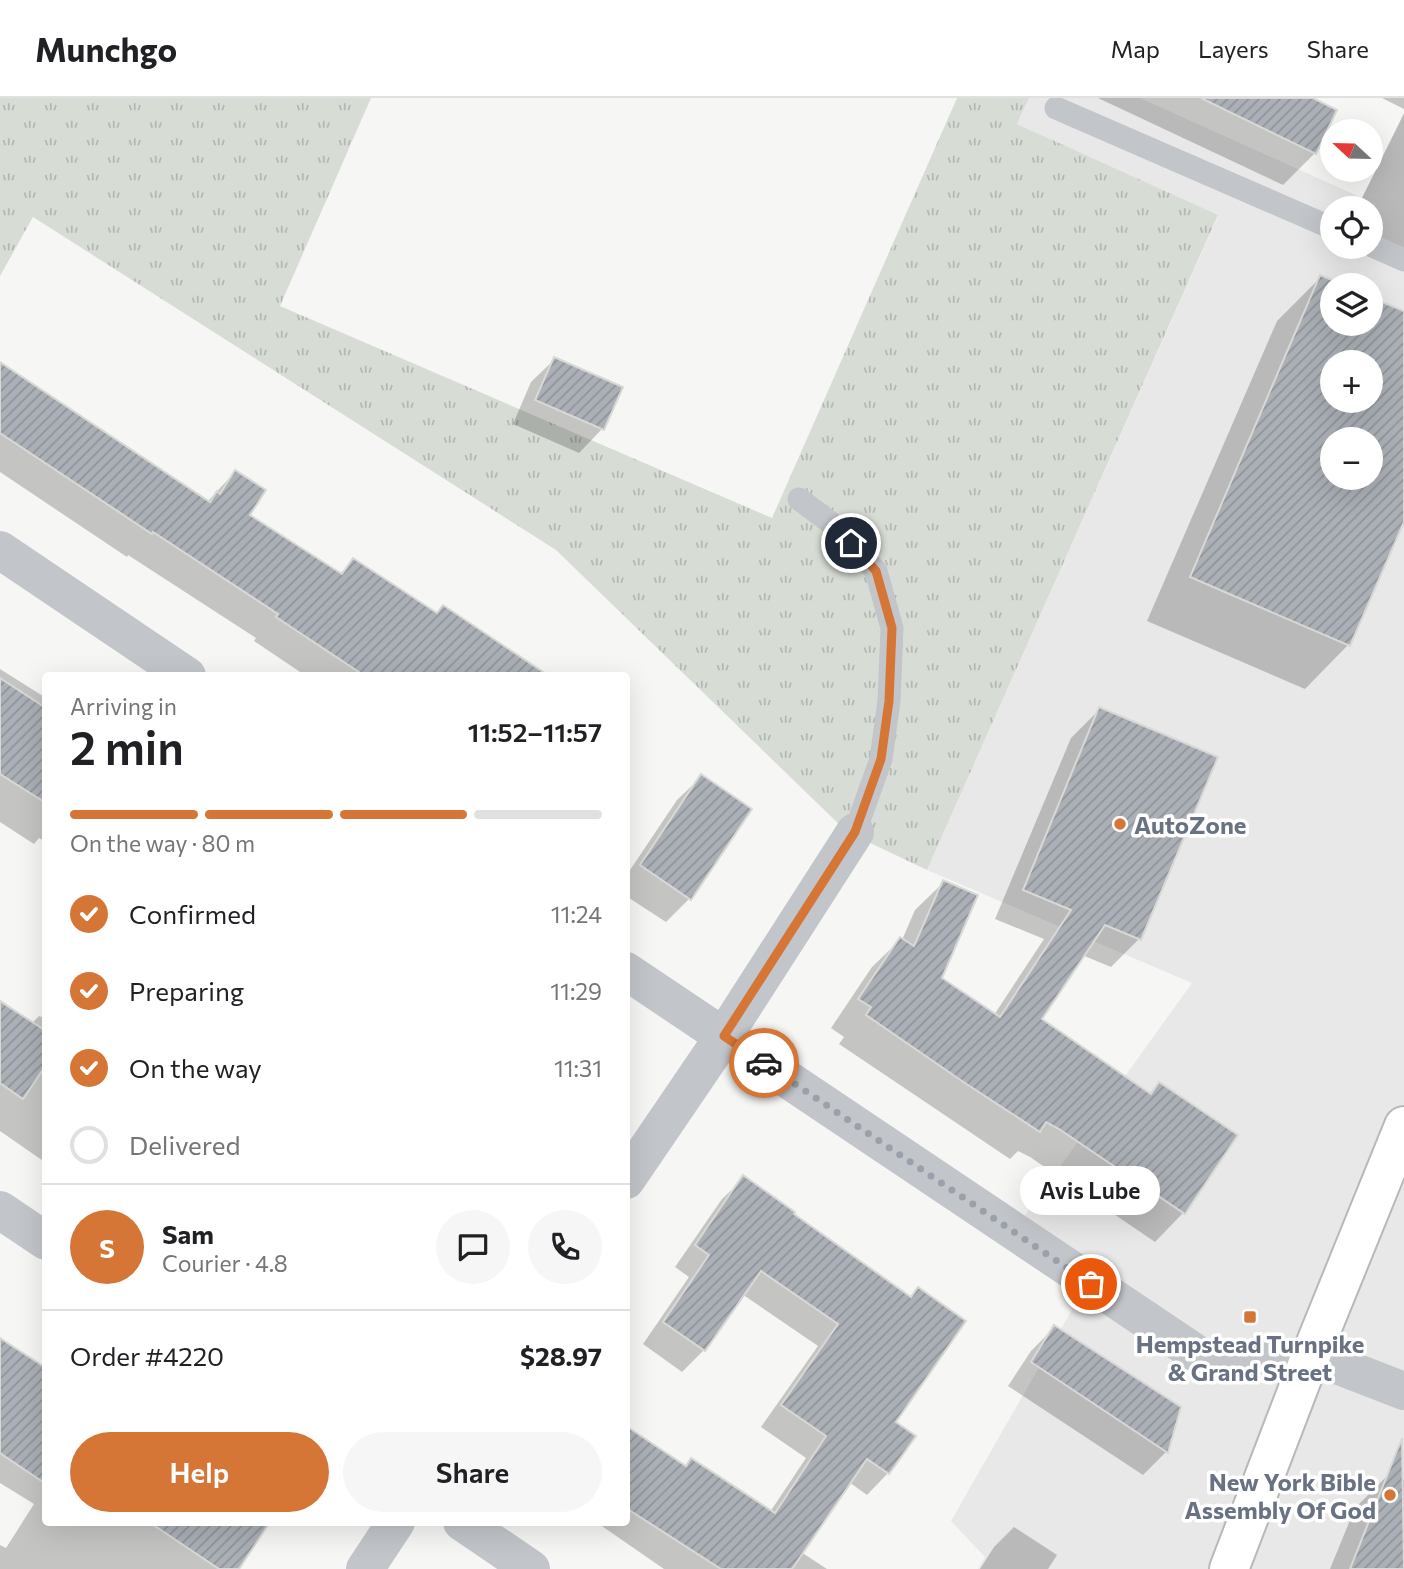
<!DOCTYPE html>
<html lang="en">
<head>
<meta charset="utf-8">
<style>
  :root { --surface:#fff; --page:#f6f6f6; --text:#202124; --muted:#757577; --line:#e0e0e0; --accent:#d57636 }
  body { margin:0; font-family:Commissioner,sans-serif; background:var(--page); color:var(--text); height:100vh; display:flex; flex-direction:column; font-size:26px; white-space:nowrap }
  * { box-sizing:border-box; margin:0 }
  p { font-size:23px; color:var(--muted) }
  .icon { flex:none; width:38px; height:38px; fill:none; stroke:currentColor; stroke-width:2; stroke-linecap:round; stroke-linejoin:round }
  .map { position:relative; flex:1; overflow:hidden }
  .panel { position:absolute; left:42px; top:574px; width:588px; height:854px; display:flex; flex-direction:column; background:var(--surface); border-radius:7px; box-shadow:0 7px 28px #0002 }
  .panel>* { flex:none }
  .needle { width:46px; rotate:292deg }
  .tools { position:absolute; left:1320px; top:21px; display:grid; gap:14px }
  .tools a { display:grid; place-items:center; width:63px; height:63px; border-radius:50%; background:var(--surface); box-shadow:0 7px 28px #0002; font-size:35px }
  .pin { position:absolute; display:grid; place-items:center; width:60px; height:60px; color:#fff; margin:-30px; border:4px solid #fff; border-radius:50%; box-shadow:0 2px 7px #0007 }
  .courier { position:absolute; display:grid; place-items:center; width:70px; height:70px; margin:-35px; border:5px solid #d57636; border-radius:50%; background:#fff; color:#222; box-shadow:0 2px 9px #0007 }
  .bubble { position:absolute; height:49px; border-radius:24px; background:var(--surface); box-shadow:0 7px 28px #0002; font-size:23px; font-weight:600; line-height:49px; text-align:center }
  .overview em { font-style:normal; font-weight:600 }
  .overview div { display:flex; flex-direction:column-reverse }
  .overview { display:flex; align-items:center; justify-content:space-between; height:119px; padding:0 28px }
  h1 { font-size:46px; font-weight:600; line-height:52px }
  .bar { display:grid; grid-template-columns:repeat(4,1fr); gap:10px 7px; align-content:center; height:84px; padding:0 28px }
  .bar i { height:9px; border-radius:5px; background:var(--line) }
  .bar .selected { background:var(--accent) }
  .bar p { grid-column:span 4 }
  .line { display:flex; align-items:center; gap:18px; padding:0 28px; border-top:2px solid var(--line) }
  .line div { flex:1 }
  .round { display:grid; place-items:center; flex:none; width:74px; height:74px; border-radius:37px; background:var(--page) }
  ol { padding:0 28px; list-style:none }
  li { display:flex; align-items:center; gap:21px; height:77px }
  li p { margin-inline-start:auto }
  li .icon { padding:7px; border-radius:50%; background:var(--accent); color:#fff; stroke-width:4 }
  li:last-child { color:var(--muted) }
  li i { width:38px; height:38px; border:4px solid var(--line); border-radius:50% }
  .button { display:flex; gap:14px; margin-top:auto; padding:14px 28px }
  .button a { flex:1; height:80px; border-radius:42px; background:var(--accent); color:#fff; font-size:28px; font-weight:600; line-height:80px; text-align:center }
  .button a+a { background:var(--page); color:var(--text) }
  header { display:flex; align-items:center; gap:42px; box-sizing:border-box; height:98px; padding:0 35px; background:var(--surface); border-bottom:2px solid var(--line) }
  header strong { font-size:33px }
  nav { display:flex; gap:38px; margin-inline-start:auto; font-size:24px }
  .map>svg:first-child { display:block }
  .built { fill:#e7e8e7; fill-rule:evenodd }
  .grass { fill:url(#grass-tufts) }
  .shadow { fill:#0003; fill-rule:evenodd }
  .building { fill:url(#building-hatch); stroke:#d8d8d6; stroke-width:2; fill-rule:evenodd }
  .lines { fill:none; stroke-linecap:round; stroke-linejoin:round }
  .primary-casing { stroke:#b6b8bd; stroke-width:42 }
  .lane { stroke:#c2c5c9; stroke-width:23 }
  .street { stroke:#c2c5c9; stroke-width:38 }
  .primary { stroke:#fff; stroke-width:38 }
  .done { stroke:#9aa1ab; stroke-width:7; stroke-dasharray:0 12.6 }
  .route { stroke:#d57636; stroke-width:9 }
  .poi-dot { fill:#d57636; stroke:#fff; stroke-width:2.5 }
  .labels { text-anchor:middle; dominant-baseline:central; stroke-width:7; stroke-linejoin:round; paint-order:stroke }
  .poi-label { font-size:24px; font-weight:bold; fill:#687283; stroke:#fff; text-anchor:start }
</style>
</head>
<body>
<header>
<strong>Munchgo</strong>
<nav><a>Map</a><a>Layers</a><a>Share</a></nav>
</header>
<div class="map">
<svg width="1404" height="1471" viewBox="0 0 1404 1471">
  <defs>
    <pattern id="grass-tufts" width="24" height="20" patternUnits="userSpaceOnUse" patternTransform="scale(1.75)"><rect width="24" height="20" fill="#d7ddd5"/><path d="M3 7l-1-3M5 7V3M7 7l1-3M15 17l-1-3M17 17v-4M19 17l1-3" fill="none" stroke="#b2b8b2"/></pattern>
    <pattern id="building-hatch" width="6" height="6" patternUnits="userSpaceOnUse" patternTransform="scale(1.75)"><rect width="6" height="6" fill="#abb0b7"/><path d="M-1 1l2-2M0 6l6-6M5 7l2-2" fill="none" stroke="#8f949a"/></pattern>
  </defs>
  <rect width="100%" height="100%" fill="#f6f7f4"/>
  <path class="built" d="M 1029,0 L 1140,0 L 1362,100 L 1404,17 L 1404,1471 L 978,1471 L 985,1459 L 951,1423 L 1085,1189 L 1013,1134 L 1192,885 L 927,772 L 1218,118 L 1017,26 ZM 1332,110 L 1370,110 L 1370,149 L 1332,149 ZM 1332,187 L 1370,187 L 1370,226 L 1332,226 ZM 1332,264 L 1370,264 L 1370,303 L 1332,303 ZM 1332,341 L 1370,341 L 1370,380 L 1332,380 Z"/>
  <path class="grass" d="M 0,0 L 371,0 L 280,208 L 772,420 L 957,0 L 1029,0 L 1017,26 L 1218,117 L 927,772 L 847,734 L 556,452 L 33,119 L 0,178 Z"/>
  <g class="shadow">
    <path d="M 1098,0 L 1309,0 L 1315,55 L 1283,87 Z"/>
    <path d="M 1382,0 L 1404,0 L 1404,11 Z"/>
    <path d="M 1404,15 L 1404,153 L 1370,138 L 1370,110 L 1357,110 Z"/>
    <path d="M 1321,179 L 1340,187 L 1332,187 L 1332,226 L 1370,226 L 1404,215 L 1404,419 L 1348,547 L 1305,591 L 1147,523 L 1277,223 ZM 1332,264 L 1370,264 L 1370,303 L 1332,303 ZM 1332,341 L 1370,341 L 1370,380 L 1332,380 Z"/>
    <path d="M 555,261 L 621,290 L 602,331 L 579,355 L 513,326 L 531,284 Z"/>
    <path d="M 0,266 L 207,404 L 235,374 L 248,417 L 339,477 L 353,462 L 435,516 L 443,509 L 541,578 L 306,578 L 254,543 L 256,540 L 128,457 L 127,459 L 0,374 Z"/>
    <path d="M 0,571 L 46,600 L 46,744 L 39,740 L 34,746 L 0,724 Z"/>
    <path d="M 1100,611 L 1139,841 L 1111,869 L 1082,857 L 1040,922 L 1149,996 L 1160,986 L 1236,1038 L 1183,1115 L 1155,1144 L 1030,1059 L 1018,1053 L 1010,1061 L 839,946 L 844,939 L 831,930 L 872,869 L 901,841 L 902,842 L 915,812 L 944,784 L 940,881 L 994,917 L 1044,841 L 995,821 L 1071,640 Z"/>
    <path d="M 701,679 L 689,801 L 666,824 L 626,798 L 626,778 L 677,702 Z"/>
    <path d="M 0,902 L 33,924 L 39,918 L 41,919 L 46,913 L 46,1065 L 0,1033 Z"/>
    <path d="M 744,1080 L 791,1117 L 909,1200 L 918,1192 L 894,1324 L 888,1375 L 867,1397 L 849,1384 L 801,1454 L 827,1471 L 664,1471 L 596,1424 L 626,1424 L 626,1330 L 684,1370 L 770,1414 L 806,1360 L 761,1329 L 818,1248 L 742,1196 L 704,1252 L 682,1274 L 643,1246 L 689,1179 L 675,1169 L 722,1101 Z"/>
    <path d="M 1055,1229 L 1179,1310 L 1166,1354 L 1143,1377 L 1008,1288 L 1031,1253 Z"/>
    <path d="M 0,1242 L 46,1278 L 46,1424 L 259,1424 L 237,1471 L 0,1471 L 0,1447 L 6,1450 L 34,1406 L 0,1385 Z"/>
    <path d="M 1389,1376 L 1404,1382 L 1404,1471 L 1330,1471 L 1355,1410 Z"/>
    <path d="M 1014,1429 L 1057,1457 L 1048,1471 L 980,1471 L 994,1449 Z"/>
  </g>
  <g class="building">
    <path d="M 1201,0 L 1313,0 L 1337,12 L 1316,56 Z"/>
    <path d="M 1320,177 L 1344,187 L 1332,187 L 1332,226 L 1370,226 L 1370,199 L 1404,213 L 1404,424 L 1350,548 L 1190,479 ZM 1332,264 L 1370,264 L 1370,303 L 1332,303 ZM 1332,341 L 1370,341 L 1370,380 L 1332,380 Z"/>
    <path d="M 554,259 L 623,289 L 604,332 L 535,302 Z"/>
    <path d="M 0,264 L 210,404 L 217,393 L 220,396 L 235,372 L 266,392 L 250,417 L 342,476 L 353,460 L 437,515 L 443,507 L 549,578 L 365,578 L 276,519 L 278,516 L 153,434 L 152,436 L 0,335 Z"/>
    <path d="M 0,580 L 46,610 L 46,705 L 0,676 Z"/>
    <path d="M 1099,609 L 1218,659 L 1141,842 L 1105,827 L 1042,921 L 1151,996 L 1159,984 L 1238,1037 L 1185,1116 L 1059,1031 L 1046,1024 L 1040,1034 L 962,983 L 866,917 L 871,909 L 858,901 L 900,839 L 914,848 L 943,782 L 978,797 L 942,880 L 1000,919 L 1071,812 L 1023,792 Z"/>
    <path d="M 701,676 L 752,711 L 691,802 L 640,767 Z"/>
    <path d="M 0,903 L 46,933 L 46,967 L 23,1001 L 0,985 Z"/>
    <path d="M 743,1077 L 795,1114 L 794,1116 L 911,1199 L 918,1189 L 966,1223 L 896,1324 L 916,1338 L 889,1376 L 867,1361 L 792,1471 L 721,1471 L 626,1410 L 626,1328 L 686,1368 L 691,1360 L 775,1415 L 826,1338 L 781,1307 L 838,1226 L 761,1173 L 705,1253 L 663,1224 L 709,1157 L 695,1147 Z"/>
    <path d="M 1054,1227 L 1181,1309 L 1168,1355 L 1031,1264 Z"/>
    <path d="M 0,1240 L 46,1270 L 46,1386 L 0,1355 Z"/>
    <path d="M 1402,1340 L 1404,1471 L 1350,1471 Z"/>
    <path d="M 149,1424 L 270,1424 L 239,1471 L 219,1471 Z"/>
  </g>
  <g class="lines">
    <defs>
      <path id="primary" d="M 1229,1471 L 1311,1257 L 1404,1028"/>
    </defs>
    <use href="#primary" class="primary-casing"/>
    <g class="lane">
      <path d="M 1056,10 L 1332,130"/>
      <path d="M 1370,147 L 1404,162"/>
      <path d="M 799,401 L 839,431 L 876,473 L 892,530 L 889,603 L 881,661 L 855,734"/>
    </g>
    <g class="street">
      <path d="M 0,452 L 187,578"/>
      <path d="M 626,873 L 1209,1264 L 1311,1257 L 1404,1293"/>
      <path d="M 626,1082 L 724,938 L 855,734"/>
      <path d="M 0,1112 L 46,1143"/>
      <path d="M 462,1424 L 531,1471"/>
      <path d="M 365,1471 L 396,1424"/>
    </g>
    <use href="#primary" class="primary"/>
  </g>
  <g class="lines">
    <path class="done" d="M 764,965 L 1091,1186"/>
    <path class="route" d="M 764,965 L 724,938 L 855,734 L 881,661 L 889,603 L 892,530 L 876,473 L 851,445"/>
  </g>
  <g class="poi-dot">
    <circle cx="1120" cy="726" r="7"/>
    <rect x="1243" y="1212" width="14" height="14" rx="3.5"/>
    <circle cx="1390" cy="1397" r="7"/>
  </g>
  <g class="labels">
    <g class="poi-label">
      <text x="1134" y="726">AutoZone</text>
      <text x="1250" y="1245" text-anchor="middle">Hempstead Turnpike<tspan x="1250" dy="28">&amp; Grand Street</tspan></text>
      <text x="1376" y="1383" text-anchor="end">New York Bible<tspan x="1376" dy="28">Assembly Of God</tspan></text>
    </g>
  </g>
</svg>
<div class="tools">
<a><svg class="needle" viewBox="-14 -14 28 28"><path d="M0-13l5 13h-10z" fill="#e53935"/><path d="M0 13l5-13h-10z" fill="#757577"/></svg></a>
<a><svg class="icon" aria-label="locate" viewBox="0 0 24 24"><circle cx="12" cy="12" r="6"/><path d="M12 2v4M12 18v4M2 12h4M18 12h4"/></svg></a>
<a><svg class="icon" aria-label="layers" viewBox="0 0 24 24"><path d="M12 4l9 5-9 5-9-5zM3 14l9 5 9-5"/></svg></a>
<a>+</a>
<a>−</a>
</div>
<div class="pin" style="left:1091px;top:1186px;background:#ea580c"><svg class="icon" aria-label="bag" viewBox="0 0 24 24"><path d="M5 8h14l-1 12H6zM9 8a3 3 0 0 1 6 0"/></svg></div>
<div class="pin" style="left:851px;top:445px;background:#1f2937"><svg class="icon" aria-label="home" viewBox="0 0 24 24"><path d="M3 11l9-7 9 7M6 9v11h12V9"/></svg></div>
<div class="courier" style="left:764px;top:965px"><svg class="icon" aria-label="car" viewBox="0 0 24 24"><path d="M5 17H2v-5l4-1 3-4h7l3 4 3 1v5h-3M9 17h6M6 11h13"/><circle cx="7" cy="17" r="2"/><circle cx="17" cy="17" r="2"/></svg></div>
<div class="bubble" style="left:1020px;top:1068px;width:140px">Avis Lube</div>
<section class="panel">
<div class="overview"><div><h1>2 min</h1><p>Arriving in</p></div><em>11:52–11:57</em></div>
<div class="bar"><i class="selected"></i><i class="selected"></i><i class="selected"></i><i></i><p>On the way · 80 m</p></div>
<ol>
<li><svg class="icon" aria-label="check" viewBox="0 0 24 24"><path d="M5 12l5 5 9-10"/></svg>Confirmed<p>11:24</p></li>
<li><svg class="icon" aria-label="check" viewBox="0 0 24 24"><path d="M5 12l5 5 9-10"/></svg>Preparing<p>11:29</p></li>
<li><svg class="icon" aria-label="check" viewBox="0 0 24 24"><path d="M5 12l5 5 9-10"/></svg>On the way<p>11:31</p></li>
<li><i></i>Delivered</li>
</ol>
<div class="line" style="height:126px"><b class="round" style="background:var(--accent);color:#fff">S</b><div><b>Sam</b><p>Courier · 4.8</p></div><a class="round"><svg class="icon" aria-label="chat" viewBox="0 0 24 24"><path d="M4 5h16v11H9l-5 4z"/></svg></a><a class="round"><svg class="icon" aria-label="phone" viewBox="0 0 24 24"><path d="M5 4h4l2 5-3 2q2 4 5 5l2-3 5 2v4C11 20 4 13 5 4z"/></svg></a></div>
<div class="line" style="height:91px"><div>Order #4220</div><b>$28.97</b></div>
<div class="button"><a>Help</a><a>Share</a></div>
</section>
</div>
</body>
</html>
